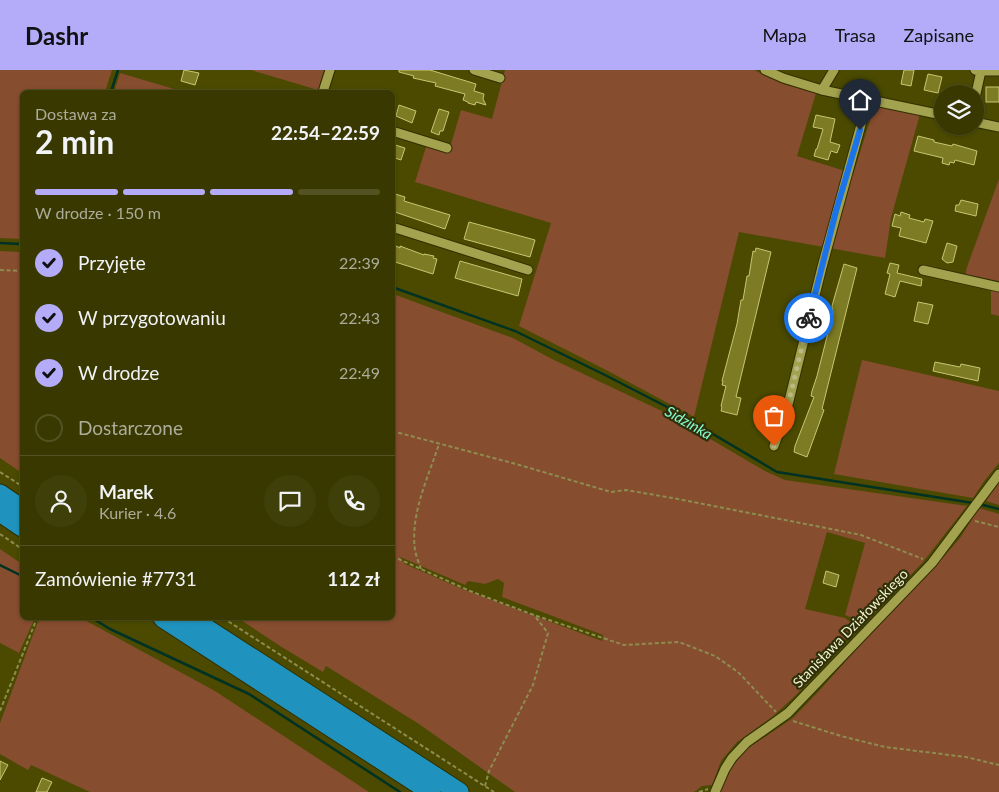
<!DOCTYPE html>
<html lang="pl">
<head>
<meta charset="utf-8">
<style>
  :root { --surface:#383800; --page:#3f3f0a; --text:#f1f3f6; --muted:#abac99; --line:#525222; --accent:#b4acf9 }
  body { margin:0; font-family:Lato,sans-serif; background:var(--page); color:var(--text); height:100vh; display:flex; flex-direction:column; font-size:19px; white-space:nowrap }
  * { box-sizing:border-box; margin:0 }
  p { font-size:16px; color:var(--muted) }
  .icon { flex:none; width:28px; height:28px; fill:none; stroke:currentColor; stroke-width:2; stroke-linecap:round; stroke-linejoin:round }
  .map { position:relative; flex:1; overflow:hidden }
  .details { position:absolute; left:20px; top:20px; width:375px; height:530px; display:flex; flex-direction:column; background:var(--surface); border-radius:8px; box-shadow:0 1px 4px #0004,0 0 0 1px var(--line) }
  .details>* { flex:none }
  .buttons { position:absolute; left:934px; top:15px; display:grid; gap:10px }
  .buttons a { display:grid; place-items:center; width:50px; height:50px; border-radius:50%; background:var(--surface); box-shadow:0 1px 4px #0004,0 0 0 1px var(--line); font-size:25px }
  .pin { position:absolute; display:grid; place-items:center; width:42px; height:42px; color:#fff; margin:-51px -21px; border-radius:50% 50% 50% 0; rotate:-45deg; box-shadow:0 0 5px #0007 }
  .pin .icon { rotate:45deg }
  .courier { position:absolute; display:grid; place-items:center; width:50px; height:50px; margin:-25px; border:4px solid #1a73e8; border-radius:50%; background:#fff; color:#222; box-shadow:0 1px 6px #0007 }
  .head em { font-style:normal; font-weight:700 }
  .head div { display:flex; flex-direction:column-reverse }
  .head { display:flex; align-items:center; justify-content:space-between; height:85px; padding:0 15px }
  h1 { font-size:32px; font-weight:700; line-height:38px }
  .bar { display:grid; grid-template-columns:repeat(4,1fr); gap:8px 5px; align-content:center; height:60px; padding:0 15px }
  .bar i { height:6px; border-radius:4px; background:var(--line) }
  .bar .selected { background:var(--accent) }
  .bar p { grid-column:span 4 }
  .line { display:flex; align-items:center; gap:12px; padding:0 15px; border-top:1px solid var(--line) }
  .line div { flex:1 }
  .round { display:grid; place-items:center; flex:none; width:52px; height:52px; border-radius:26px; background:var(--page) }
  ol { padding:0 15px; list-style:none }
  li { display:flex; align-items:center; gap:15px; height:55px }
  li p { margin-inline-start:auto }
  li .icon { padding:5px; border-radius:50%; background:var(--accent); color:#111; stroke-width:4 }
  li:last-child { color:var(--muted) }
  li i { width:28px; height:28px; border:2px solid var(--line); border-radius:50% }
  header { display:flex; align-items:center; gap:30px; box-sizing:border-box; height:70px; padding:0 25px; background:var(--accent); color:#111 }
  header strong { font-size:24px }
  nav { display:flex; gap:28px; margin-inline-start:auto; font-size:18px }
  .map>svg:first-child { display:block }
  .green { fill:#864d2f; fill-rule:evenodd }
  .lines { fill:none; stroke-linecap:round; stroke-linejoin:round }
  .stream { stroke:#003224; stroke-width:2.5 }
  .building { fill:#7d7b23; stroke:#c7c772 }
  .minor-casing { stroke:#302f00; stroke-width:11 }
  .highway-casing { stroke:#302f00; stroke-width:21 }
  .path { stroke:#8e8d50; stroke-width:2; stroke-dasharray:4 2.5; stroke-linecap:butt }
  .minor { stroke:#a3a24e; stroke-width:9 }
  .highway { stroke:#1f93bd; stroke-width:19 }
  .done { stroke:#b9b985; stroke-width:5; stroke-dasharray:0 9 }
  .route { stroke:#1a73e8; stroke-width:6 }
  .labels { text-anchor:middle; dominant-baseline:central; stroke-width:4.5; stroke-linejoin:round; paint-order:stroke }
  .street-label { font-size:14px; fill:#f4f5cc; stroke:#2f2f0a }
  .water-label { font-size:15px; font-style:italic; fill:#85fed3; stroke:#2f2f0a }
</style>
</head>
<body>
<header>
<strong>Dashr</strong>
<nav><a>Mapa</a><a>Trasa</a><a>Zapisane</a></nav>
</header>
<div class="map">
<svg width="999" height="722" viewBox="0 0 999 722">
  <rect width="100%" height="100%" fill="#4b4a00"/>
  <g class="green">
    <path d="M 0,0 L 112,0 L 105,22 L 22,22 L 22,169 L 0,168 Z"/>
    <path d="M 251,0 L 324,0 L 318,20 Z"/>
    <path d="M 505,0 L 754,0 L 783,14 L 816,23 L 797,86 L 842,100 L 853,105 L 875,34 L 920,44 L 891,148 L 885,188 L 739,162 L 694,347 L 608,301 L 519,256 L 551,153 L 415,112 L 427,74 L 449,81 L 461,40 L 492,49 Z"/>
    <path d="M 120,3 L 181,21 L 188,22 L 114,22 Z"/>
    <path d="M 999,109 L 999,214 L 965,207 L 967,197 Z"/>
    <path d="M 0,181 L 22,182 L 22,403 L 0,388 Z"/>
    <path d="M 991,218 L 999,220 L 999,246 L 991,244 Z"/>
    <path d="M 393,224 L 513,268 L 552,289 L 666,343 L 765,401 L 785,410 L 967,436 L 923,492 L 865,553 L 845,545 L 865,473 L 827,462 L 805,539 L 845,548 L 857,557 L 796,625 L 772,647 L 737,672 L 721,691 L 712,715 L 702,716 L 694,722 L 515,722 L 419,654 L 326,596 L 323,602 L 280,576 L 238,548 L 392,548 ZM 400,487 L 465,515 L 468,511 L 485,514 L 498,509 L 504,513 L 502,527 L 603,565 L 602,571 L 465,520 L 405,494 Z"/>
    <path d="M 862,290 L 999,321 L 999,393 L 985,410 L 973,428 L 834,404 Z"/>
    <path d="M 999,409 L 999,435 L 986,431 Z"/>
    <path d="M 979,438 L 999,444 L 999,722 L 719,722 L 727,704 L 744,681 L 793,648 L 819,621 L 862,573 L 933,499 L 960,468 Z"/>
    <path d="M 0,479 L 22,494 L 22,548 L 35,548 L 19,583 L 0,573 Z"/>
    <path d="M 41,548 L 81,548 L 215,621 L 369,722 L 90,722 L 31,695 L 28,700 L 0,684 L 0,653 L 37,554 Z"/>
  </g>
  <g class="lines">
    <g class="stream">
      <path d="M 111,22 L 118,0"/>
      <path d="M 0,173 L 22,174"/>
      <path d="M 392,217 L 515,261 L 607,306 L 669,338 L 777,402 L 973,433"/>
      <path d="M 979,434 L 999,439"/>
      <path d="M 0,495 L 22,506"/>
      <path d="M 92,548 L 110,559 L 249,624 L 400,722"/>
    </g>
  </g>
  <g class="building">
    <path d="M 184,0 L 199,3 L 195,15 L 181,11 Z"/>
    <path d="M 399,0 L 430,0 L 476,14 L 474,21 L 484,24 L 483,29 L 486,35 L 476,32 L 475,35 L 468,33 L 468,32 L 463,30 L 465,24 L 435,16 L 436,13 L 413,8 L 414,6 L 399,2 Z"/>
    <path d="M 904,0 L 914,0 L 911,16 L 901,14 Z"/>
    <path d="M 928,4 L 942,7 L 938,23 L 924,20 Z"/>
    <rect x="986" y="17" width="13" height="15"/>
    <path d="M 399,35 L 416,41 L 412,53 L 396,46 Z"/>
    <path d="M 439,39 L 449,42 L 443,61 L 440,61 L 439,65 L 431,62 Z"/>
    <path d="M 816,45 L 835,49 L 830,72 L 840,75 L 837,83 L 831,81 L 828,90 L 814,86 L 816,79 L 817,79 L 823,59 L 813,57 Z"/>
    <path d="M 918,66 L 934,70 L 934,72 L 952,76 L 953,74 L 977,81 L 974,95 L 955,90 L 954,93 L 950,92 L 949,95 L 942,93 L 943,88 L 914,81 Z"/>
    <path d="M 392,74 L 405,78 L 401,90 L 392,87 Z"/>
    <path d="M 392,123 L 405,127 L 404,131 L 450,145 L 445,159 L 392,141 Z"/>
    <path d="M 961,130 L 978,134 L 976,146 L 955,141 L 956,135 L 959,135 Z"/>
    <path d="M 901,142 L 910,145 L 909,148 L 924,152 L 925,149 L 933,151 L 926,173 L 899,166 L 901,158 L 892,156 L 895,144 L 900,146 Z"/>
    <path d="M 469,152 L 535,170 L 530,187 L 464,169 Z"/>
    <path d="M 947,173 L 957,176 L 953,192 L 947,193 L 942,189 Z"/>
    <path d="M 396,176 L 400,178 L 400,176 L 424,185 L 424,184 L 434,186 L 433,188 L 437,189 L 433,204 L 392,191 Z"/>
    <path d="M 756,178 L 771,182 L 736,327 L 741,328 L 737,345 L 721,341 L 722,337 L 721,336 L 726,316 L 722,315 L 723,311 L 722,311 L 737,254 L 741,230 L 743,230 L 747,206 L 749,206 L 753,181 L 755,182 Z"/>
    <path d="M 460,191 L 522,209 L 518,226 L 455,208 Z"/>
    <path d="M 890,193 L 899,195 L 897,203 L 922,209 L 921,216 L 900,211 L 895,227 L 885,224 L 890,204 L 887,203 Z"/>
    <path d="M 844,194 L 857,198 L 822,339 L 824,340 L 807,387 L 794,382 L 795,376 L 814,327 L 811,326 L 812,321 L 817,306 L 833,243 L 832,236 Z"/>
    <path d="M 918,232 L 933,235 L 928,254 L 914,251 Z"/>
    <path d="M 935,292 L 960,297 L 961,294 L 980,298 L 978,311 L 933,301 Z"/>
    <path d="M 826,501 L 839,505 L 836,517 L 823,513 Z"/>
    <path d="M 0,691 L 8,695 L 0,710 Z"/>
    <path d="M 42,708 L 52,712 L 47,722 L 36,722 Z"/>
  </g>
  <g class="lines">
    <defs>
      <g id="minor">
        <path d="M 474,0 L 500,8"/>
        <path d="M 765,0 L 783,8 L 822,20 L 942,45"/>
        <path d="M 975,0 L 981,1 L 975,28"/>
        <path d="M 981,1 L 999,1"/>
        <path d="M 822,20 L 834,0"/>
        <path d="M 323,22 L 330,0"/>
        <path d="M 975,52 L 999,57"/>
        <path d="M 392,61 L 447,78"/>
        <path d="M 392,157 L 528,200"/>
        <path d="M 923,200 L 999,217"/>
        <path d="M 774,376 L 786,343 L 822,197 L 868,29"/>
        <path d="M 715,722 L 725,699 L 732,688 L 747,672 L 788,643 L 932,493 L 999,404"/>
      </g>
      <g id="highway">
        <path d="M 0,424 L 22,439"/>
        <path d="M 0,442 L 22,457"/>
        <path d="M 163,548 L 431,722"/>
        <path d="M 190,548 L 459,722"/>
      </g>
    </defs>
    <use href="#minor" class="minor-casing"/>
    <use href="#highway" class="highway-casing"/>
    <g class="path">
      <path d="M 0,200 L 22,201"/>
      <path d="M 392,361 L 516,394 L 611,422 L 626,420 L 678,429 L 861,465 L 923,489"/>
      <path d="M 0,402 L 22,416"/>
      <path d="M 975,451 L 999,457"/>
      <path d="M 0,464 L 22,479"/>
      <path d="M 392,486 L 470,521 L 534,545 L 624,575 L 679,572 L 715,586 L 738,602 L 776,642"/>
      <path d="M 421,499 C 419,493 416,486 415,480 C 410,444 428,408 439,374"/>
      <path d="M 223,548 L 494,722"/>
      <path d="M 0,641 L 35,553 L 39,548"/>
      <path d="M 793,651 L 841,666 L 885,677 L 966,687 L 999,695"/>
      <path d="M 485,716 L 489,701 L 533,615 L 548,563 L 534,545"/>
      <path d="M 699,722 L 708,719"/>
    </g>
    <use href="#minor" class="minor"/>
    <use href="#highway" class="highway"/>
  </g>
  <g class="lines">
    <path class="done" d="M 774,376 L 786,343 L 809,248"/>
    <path class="route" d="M 809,248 L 836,141 L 860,60"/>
  </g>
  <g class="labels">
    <g class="street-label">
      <text transform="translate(850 558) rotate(-46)">Stanisława Działowskiego</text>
    </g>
    <g class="water-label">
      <text transform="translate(689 352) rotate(30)">Sidzinka</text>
    </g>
  </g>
</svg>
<div class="buttons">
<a><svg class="icon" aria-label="layers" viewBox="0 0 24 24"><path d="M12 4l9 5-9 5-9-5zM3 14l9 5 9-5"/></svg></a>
</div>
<div class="pin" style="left:774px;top:376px;background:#ea580c"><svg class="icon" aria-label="bag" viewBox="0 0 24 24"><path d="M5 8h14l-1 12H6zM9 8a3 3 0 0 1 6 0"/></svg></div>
<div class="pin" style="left:860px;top:60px;background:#1f2937"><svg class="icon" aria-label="home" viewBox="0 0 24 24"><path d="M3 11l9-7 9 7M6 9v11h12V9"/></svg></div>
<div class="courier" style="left:809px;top:248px"><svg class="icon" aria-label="bike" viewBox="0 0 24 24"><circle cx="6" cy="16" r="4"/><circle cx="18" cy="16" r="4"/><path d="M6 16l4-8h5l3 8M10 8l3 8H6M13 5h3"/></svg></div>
<section class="details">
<div class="head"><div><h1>2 min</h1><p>Dostawa za</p></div><em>22:54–22:59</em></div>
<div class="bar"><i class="selected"></i><i class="selected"></i><i class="selected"></i><i></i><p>W drodze · 150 m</p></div>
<ol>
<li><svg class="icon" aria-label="check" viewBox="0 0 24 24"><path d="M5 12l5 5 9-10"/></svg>Przyjęte<p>22:39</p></li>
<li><svg class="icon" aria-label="check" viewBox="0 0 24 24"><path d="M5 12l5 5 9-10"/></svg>W przygotowaniu<p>22:43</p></li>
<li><svg class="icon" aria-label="check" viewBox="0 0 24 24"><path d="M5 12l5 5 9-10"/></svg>W drodze<p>22:49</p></li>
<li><i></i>Dostarczone</li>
</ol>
<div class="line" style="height:90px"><a class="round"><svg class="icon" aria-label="person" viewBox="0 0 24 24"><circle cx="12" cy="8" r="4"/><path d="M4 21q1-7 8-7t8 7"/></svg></a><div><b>Marek</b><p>Kurier · 4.6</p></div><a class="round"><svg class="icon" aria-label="chat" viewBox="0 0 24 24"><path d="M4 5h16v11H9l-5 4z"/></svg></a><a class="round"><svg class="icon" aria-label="phone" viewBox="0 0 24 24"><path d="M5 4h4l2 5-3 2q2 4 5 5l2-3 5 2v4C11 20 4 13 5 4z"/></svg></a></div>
<div class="line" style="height:65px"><div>Zamówienie #7731</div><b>112 zł</b></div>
</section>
</div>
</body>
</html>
